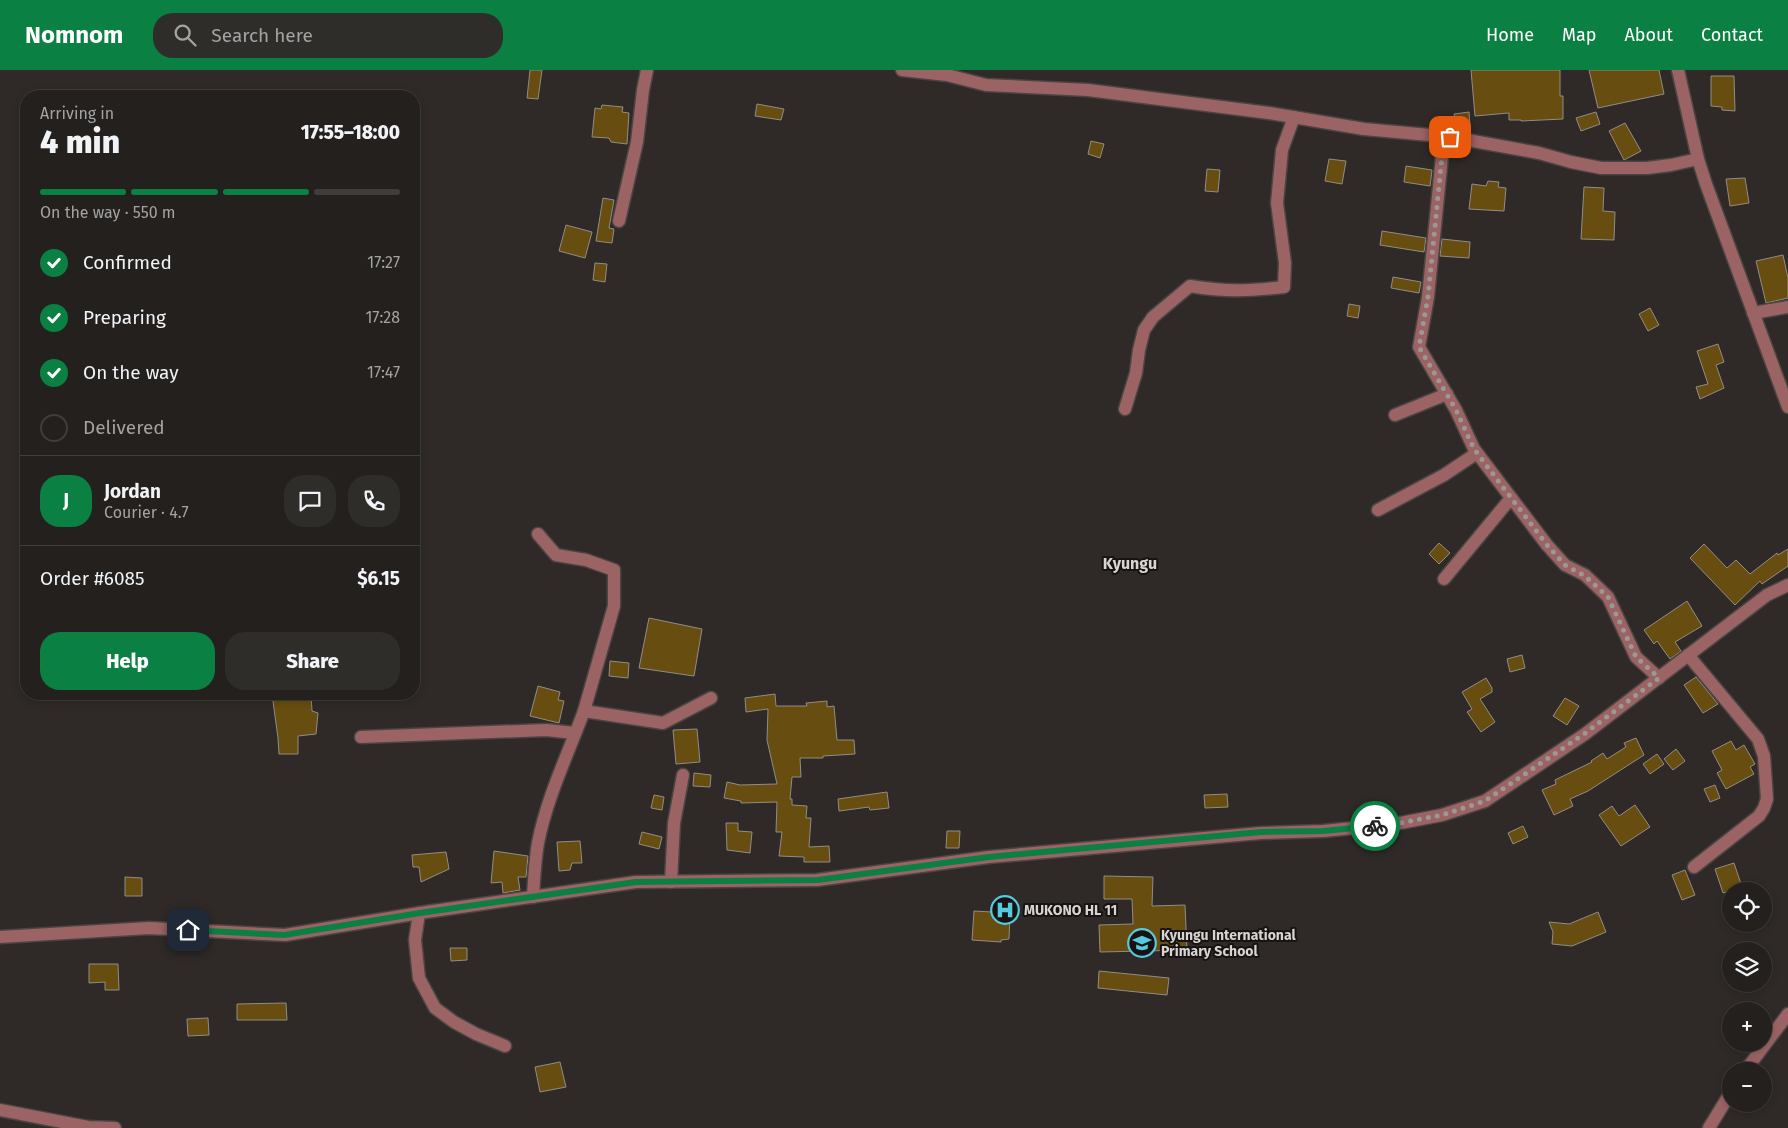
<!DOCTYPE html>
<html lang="en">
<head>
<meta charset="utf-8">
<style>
  :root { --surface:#23201d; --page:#2f2d2a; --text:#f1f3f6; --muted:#a3a3a4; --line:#403e3b; --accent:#0b8043 }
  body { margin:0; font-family:"Fira Sans",sans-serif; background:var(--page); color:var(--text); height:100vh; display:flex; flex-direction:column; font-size:19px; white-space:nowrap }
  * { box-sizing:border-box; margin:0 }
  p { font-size:16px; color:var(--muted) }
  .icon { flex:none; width:28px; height:28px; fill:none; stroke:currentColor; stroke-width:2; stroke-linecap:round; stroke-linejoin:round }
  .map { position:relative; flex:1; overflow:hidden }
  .side { position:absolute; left:20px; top:20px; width:400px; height:610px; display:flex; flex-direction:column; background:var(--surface); border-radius:20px; box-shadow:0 2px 8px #0003,0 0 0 1px var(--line) }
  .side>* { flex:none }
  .tools { position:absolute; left:1722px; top:812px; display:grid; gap:10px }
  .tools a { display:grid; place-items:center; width:50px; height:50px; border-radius:50%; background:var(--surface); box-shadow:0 2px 8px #0003,0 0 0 1px var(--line); font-size:25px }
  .pin { position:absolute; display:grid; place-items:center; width:42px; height:42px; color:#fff; margin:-21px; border-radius:10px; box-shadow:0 2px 8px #0006 }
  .courier { position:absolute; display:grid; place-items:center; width:50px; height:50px; margin:-25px; border:4px solid #0b8043; border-radius:50%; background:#fff; color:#222; box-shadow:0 1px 6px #0007 }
  .overview em { font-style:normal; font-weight:800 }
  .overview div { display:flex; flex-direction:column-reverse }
  .overview { display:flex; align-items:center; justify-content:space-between; height:85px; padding:0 20px }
  h1 { font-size:32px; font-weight:800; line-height:38px }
  .bar { display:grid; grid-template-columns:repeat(4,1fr); gap:8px 5px; align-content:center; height:60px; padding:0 20px }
  .bar i { height:6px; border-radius:4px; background:var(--line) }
  .bar .current { background:var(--accent) }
  .bar p { grid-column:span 4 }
  .line { display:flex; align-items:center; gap:12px; padding:0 20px; border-top:1px solid var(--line) }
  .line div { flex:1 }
  .round { display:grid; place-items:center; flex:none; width:52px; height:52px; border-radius:20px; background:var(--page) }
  ol { padding:0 20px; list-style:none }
  li { display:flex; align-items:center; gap:15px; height:55px }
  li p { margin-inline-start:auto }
  li .icon { padding:5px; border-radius:50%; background:var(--accent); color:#fff; stroke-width:4 }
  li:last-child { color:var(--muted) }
  li i { width:28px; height:28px; border:2px solid var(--line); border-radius:50% }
  .cta { display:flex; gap:10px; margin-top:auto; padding:10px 20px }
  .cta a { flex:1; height:58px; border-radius:20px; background:var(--accent); color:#fff; font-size:20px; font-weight:800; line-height:58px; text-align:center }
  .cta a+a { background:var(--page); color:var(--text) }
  header { display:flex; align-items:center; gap:30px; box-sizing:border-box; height:70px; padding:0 25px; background:var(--accent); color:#fff }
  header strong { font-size:24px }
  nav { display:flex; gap:28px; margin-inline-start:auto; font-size:18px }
  .search { width:350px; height:45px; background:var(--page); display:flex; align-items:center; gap:12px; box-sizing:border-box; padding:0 18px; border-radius:20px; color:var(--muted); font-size:19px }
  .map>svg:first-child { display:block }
  .building { fill:#684d11; stroke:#908d87 }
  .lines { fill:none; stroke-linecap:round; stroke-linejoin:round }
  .minor-casing { stroke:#4a4542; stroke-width:15 }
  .minor { stroke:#9b6364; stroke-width:12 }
  .done { stroke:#9c9896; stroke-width:5; stroke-dasharray:0 9 }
  .route { stroke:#0b8043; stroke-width:6 }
  .labels { text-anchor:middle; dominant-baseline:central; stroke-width:4; stroke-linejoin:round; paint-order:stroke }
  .poi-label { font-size:14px; font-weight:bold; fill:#d7d4d1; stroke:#161312; text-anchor:start }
  .quarter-label { font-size:16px; font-weight:bold; fill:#d7d4d1; stroke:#161312 }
</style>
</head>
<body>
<header>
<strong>Nomnom</strong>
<div class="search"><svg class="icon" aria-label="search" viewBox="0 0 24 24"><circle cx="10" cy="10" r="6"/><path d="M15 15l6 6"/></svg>Search here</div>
<nav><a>Home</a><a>Map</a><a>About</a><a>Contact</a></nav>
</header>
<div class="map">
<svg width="1788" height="1058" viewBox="0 0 1788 1058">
  <rect width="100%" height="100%" fill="#2f2a27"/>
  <g class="building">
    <path d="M 530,0 L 542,0 L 538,29 L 527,28 Z"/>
    <path d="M 1471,0 L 1560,0 L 1560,26 L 1563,26 L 1563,49 L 1521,51 L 1521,50 L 1509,50 L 1509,43 L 1475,46 Z"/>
    <path d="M 1589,0 L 1659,0 L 1664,24 L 1598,38 Z"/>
    <path d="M 1711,6 L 1734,6 L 1735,41 L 1722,40 L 1722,37 L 1711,36 Z"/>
    <path d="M 757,34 L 784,39 L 781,50 L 755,46 Z"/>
    <path d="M 602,35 L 623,37 L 622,42 L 629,43 L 627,74 L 611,72 L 609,68 L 592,67 L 595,38 L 601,39 Z"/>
    <path d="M 1469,42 L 1470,55 L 1456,56 L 1454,44 Z"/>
    <path d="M 1596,42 L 1600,54 L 1581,61 L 1576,48 Z"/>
    <path d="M 1625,53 L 1641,81 L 1624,90 L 1609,61 Z"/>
    <path d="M 1091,71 L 1104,74 L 1100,88 L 1088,84 Z"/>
    <path d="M 1329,89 L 1346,91 L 1342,114 L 1325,111 Z"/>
    <path d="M 1406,96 L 1432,100 L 1430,116 L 1404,112 Z"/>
    <path d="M 1207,99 L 1220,100 L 1218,122 L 1205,121 Z"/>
    <path d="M 1745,108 L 1749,133 L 1730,136 L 1726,109 Z"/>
    <path d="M 1488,111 L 1499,112 L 1498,117 L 1506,118 L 1504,141 L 1469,139 L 1472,114 L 1486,116 Z"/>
    <path d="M 1584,117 L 1604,118 L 1603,141 L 1615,142 L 1614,170 L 1581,169 Z"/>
    <path d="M 603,128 L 614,130 L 609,158 L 614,159 L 612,173 L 596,171 Z"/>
    <path d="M 566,155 L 592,162 L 585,188 L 559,181 Z"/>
    <path d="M 1382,161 L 1426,168 L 1424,182 L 1380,175 Z"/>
    <path d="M 1442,169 L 1470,172 L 1469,188 L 1440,186 Z"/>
    <path d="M 1783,185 L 1788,208 L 1788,228 L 1766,233 L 1756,191 Z"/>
    <path d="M 595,193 L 607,194 L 605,212 L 593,210 Z"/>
    <path d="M 1393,207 L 1421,212 L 1419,223 L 1391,218 Z"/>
    <path d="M 1349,234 L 1360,236 L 1358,248 L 1347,246 Z"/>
    <path d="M 1650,238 L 1659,255 L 1648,261 L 1639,244 Z"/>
    <path d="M 1718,274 L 1724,292 L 1716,295 L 1724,318 L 1700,329 L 1696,317 L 1708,314 L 1697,281 Z"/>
    <path d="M 1439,473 L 1450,483 L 1439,494 L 1429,484 Z"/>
    <path d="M 1704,474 L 1727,498 L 1736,490 L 1750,504 L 1777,483 L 1778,485 L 1788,479 L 1788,496 L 1762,514 L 1760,511 L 1735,535 L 1690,488 Z"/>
    <path d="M 1687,531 L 1702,556 L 1675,572 L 1681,581 L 1670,589 L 1657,571 L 1654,574 L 1644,560 Z"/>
    <path d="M 649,548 L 702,559 L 694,606 L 639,598 Z"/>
    <path d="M 1522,585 L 1525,598 L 1510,602 L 1507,589 Z"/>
    <path d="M 610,591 L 629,593 L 628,608 L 609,606 Z"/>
    <path d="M 1696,607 L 1718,634 L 1703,643 L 1684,615 Z"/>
    <path d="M 1486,608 L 1492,618 L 1492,622 L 1480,629 L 1495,652 L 1481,662 L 1467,642 L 1472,639 L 1462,622 Z"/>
    <path d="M 538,616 L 560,622 L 558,630 L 564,631 L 559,653 L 530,646 Z"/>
    <path d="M 272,624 L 311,624 L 312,641 L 318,643 L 316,664 L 298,666 L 298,684 L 279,684 L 278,668 Z"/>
    <path d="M 775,624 L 776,636 L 807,636 L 806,633 L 827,631 L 827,637 L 834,636 L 837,670 L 854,670 L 855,684 L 823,686 L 823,688 L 800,688 L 801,707 L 792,707 L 790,729 L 792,729 L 792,735 L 807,736 L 806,748 L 811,748 L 809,777 L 829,776 L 830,792 L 804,792 L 804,787 L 779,786 L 782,762 L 776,762 L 777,732 L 741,733 L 741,731 L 724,728 L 727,712 L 740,715 L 777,714 L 767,670 L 768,639 L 746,642 L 745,628 Z"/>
    <path d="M 1565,628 L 1579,636 L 1567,655 L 1553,646 Z"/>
    <path d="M 697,659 L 700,692 L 676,694 L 673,660 Z"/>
    <path d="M 1636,668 L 1644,685 L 1588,721 L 1570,729 L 1573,736 L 1554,745 L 1542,720 L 1556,714 L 1555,710 L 1592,692 L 1591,691 L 1603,683 L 1607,689 L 1626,677 L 1624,673 Z"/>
    <path d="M 1731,671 L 1736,680 L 1744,675 L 1755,694 L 1750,697 L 1754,704 L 1726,719 L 1717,703 L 1722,700 L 1712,681 Z"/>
    <path d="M 1676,679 L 1685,691 L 1673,700 L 1664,689 Z"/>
    <path d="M 1657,684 L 1664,694 L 1650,704 L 1643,694 Z"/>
    <path d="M 694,703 L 711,705 L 710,717 L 693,716 Z"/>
    <path d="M 1715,715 L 1720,728 L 1710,732 L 1704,719 Z"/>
    <path d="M 887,722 L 889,738 L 870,740 L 869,737 L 839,741 L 838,729 Z"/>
    <path d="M 1227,724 L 1228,737 L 1205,738 L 1204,725 Z"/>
    <path d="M 654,725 L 664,727 L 662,740 L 651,738 Z"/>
    <path d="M 1635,735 L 1650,757 L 1621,776 L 1599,745 L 1612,736 L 1619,746 Z"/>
    <path d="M 726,753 L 738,753 L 738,761 L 752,762 L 750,783 L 727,780 Z"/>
    <path d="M 1523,756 L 1528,767 L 1513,774 L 1508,763 Z"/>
    <path d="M 947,761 L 960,761 L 959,778 L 946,778 Z"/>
    <path d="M 642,762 L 662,767 L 659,779 L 639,774 Z"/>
    <path d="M 580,771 L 582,793 L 572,793 L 570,800 L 559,801 L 557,772 Z"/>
    <path d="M 494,781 L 528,786 L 526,807 L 518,807 L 520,820 L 503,823 L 502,812 L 491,813 Z"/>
    <path d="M 446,782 L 449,799 L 421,812 L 419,797 L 413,797 L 412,785 Z"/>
    <path d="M 1734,793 L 1742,817 L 1723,823 L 1715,799 Z"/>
    <path d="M 1685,800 L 1695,825 L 1682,830 L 1672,805 Z"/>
    <path d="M 1104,806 L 1153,807 L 1152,836 L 1185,835 L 1187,880 L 1100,882 L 1099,855 L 1133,854 L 1132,829 L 1104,829 Z"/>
    <path d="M 125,807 L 142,808 L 142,826 L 125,826 Z"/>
    <path d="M 974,841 L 1010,843 L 1009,869 L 1001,870 L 1001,872 L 972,870 Z"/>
    <path d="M 1598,842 L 1606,862 L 1572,876 L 1552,874 L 1553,862 L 1549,852 L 1569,854 Z"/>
    <path d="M 450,878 L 467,878 L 467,890 L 451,891 Z"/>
    <path d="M 89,894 L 118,894 L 119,920 L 105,920 L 105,912 L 89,913 Z"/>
    <path d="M 1099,901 L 1169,908 L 1167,925 L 1098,918 Z"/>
    <path d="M 286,933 L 287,950 L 237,950 L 237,934 Z"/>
    <path d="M 208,948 L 209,965 L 188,966 L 187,949 Z"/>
    <path d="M 560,992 L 566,1017 L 540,1022 L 535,997 Z"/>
  </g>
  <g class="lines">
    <defs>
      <g id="minor">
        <path d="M 902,0 L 947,5 L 986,15 L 1088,20 L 1269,43 L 1364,59 L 1451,67 L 1539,83 L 1571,92 L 1601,98 L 1647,98 L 1671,95 L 1698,89"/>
        <path d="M 1678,0 L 1698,89 L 1706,114 L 1788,337"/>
        <path d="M 1444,66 L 1428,227 L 1419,277 L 1456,340 L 1474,379 L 1547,475 L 1565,495 L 1585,505 L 1608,527 L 1636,587 L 1659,608"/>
        <path d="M 619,151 L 637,72 L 643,20 L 647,0"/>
        <path d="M 1753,243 L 1788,237"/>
        <path d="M 1125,339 L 1136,303 L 1139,280 L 1144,260 L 1153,247 L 1190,216 C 1225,222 1249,221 1284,217 L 1285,193 L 1277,133 L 1282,80 L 1294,47"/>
        <path d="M 1395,345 L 1447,324"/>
        <path d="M 1378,440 L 1444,405 L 1477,383"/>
        <path d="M 538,464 L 556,485 L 586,490 L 614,500 L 614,536 L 584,641"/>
        <path d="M 1444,509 L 1511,428"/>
        <path d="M 1688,585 L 1758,669 L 1764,686 L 1767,729 L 1764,738 L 1759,746 L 1694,797"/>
        <path d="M 361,667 L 546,660 L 575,663"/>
        <path d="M 671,812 L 674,753 L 683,705"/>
        <path d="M 533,827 C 534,809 535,790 538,773 C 547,727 568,684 584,641 L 663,653 L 711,628"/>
        <path d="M 419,843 L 415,870 L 419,908 L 435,938 L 454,952 L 476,964 L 505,976"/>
        <path d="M 0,867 L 149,858 L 285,865 L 426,842 L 636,812 L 817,810 L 989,787 L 1261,763 L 1323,761 L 1395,754 L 1442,745 L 1485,731 L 1509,715 L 1585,664 L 1767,525 L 1788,515"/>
        <path d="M 1745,1001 L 1788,944"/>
        <path d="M 0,1040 L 88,1057 L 115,1058"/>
        <path d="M 1709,1058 L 1731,1022"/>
      </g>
    </defs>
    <use href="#minor" class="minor-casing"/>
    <use href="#minor" class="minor"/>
  </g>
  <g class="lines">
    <path class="done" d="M 1375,756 L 1395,754 L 1442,745 L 1485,731 L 1584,664 L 1659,608 L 1636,587 L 1608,527 L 1585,506 L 1565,495 L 1547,475 L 1474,379 L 1456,340 L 1419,277 L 1428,227 L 1444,66 L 1450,67"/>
    <path class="route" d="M 188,860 L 284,865 L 420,843 L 636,812 L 818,810 L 989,787 L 1261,762 L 1323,761 L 1375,756"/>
  </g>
  <defs>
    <symbol id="hospital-ring" viewBox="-11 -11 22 22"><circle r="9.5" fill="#161312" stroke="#55cade" stroke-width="1.5"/><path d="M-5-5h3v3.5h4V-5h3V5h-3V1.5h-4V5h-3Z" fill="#55cade"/></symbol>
    <symbol id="school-ring" viewBox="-11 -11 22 22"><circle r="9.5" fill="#161312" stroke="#55cade" stroke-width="1.5"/><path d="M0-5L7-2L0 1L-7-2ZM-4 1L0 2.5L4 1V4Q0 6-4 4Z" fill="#55cade"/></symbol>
  </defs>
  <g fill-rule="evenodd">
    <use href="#hospital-ring" x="989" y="824" width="32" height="32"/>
    <use href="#school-ring" x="1126" y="857" width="32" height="32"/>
  </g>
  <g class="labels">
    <g class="poi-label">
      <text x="1024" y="840">MUKONO HL 11</text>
      <text x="1161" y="865">Kyungu International<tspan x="1161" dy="16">Primary School</tspan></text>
    </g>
    <g class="quarter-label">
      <text x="1130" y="493">Kyungu</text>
    </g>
  </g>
</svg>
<div class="tools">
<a><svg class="icon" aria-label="locate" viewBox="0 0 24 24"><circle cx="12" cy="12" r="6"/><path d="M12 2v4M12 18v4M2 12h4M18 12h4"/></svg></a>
<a><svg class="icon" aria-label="layers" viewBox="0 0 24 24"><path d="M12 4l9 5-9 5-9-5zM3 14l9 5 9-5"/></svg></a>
<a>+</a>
<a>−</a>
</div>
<div class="pin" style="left:1450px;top:67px;background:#ea580c"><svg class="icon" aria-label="bag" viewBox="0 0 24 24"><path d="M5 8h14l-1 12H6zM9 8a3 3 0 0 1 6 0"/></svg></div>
<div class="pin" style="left:188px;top:860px;background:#1f2937"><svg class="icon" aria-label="home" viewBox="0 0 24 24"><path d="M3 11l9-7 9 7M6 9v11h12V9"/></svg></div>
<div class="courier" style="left:1375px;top:756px"><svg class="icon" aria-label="bike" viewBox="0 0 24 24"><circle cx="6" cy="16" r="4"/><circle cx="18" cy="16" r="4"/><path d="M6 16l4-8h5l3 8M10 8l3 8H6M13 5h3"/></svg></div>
<section class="side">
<div class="overview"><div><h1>4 min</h1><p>Arriving in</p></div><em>17:55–18:00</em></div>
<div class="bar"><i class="current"></i><i class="current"></i><i class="current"></i><i></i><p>On the way · 550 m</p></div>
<ol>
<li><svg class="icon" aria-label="check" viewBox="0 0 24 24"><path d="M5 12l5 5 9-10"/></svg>Confirmed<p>17:27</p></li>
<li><svg class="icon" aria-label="check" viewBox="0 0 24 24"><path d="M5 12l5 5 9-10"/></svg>Preparing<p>17:28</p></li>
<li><svg class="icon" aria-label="check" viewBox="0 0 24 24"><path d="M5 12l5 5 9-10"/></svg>On the way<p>17:47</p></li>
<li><i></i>Delivered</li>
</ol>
<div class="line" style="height:90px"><b class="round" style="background:var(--accent);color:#fff">J</b><div><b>Jordan</b><p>Courier · 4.7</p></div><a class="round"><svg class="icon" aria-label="chat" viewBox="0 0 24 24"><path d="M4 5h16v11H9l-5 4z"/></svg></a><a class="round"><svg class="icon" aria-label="phone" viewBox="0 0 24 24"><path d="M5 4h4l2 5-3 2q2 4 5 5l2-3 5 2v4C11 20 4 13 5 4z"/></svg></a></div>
<div class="line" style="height:65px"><div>Order #6085</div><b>$6.15</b></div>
<div class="cta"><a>Help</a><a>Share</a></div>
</section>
</div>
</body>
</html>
